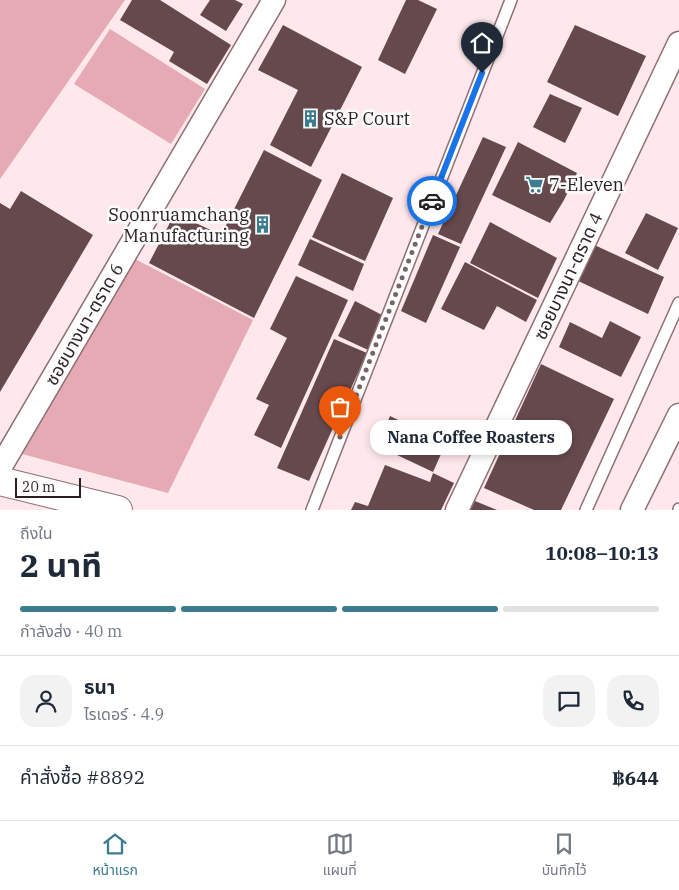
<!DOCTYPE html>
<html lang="th">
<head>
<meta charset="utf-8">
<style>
  :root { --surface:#fff; --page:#f2f2f3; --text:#1f2937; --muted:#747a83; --line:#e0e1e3; --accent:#3b7c8f }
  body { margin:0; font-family:"IBM Plex Serif","Noto Sans Thai",serif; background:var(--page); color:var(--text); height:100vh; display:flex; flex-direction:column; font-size:19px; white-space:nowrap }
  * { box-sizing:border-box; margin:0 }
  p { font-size:16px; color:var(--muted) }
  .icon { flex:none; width:28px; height:28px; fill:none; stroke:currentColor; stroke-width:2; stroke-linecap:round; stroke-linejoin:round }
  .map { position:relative; height:510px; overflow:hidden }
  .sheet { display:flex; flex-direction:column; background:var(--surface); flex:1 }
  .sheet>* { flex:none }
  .scale { position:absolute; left:15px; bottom:12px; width:66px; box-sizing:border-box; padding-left:5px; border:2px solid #2b1f20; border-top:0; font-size:14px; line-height:18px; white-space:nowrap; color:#2b1f20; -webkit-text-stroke:4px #fcfcfc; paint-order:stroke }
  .pin { position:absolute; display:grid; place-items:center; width:42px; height:42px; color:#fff; margin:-51px -21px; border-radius:50% 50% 50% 0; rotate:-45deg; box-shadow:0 0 5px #0007 }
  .pin .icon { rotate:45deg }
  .courier { position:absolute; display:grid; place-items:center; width:50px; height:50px; margin:-25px; border:4px solid #1a73e8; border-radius:50%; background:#fff; color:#222; box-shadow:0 1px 6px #0007 }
  .bubble { position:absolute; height:35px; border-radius:15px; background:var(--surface); box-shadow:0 2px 8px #0003; font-size:16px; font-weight:700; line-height:35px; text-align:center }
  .head em { font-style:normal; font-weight:700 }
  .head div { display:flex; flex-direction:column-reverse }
  .head { display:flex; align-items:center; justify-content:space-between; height:85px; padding:0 20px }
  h1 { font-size:32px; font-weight:700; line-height:38px }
  .bar { display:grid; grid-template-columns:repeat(4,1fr); gap:8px 5px; align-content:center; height:60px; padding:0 20px }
  .bar i { height:6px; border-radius:4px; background:var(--line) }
  .bar .selected { background:var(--accent) }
  .bar p { grid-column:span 4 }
  .line { display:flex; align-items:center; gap:12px; padding:0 20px; border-top:1px solid var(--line) }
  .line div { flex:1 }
  .round { display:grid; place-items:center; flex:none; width:52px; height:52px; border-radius:15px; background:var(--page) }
  .menu { display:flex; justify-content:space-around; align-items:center; height:70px; border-top:1px solid var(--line); background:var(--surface); font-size:14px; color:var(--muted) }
  .menu a { display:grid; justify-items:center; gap:2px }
  .menu .selected { color:var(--accent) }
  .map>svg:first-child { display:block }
  .green { fill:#e5aab3 }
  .building { fill:#65494d }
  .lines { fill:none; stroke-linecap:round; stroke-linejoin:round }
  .lane-casing { stroke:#8e6f73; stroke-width:14 }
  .street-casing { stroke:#8e6f73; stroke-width:25 }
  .secondary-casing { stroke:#8e6f73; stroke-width:30 }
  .lane { stroke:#fff; stroke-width:11 }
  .street { stroke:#fff; stroke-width:22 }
  .secondary { stroke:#fff; stroke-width:28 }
  .done { stroke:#756567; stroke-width:5; stroke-dasharray:0 9 }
  .route { stroke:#1a73e8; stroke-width:6 }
  .labels { text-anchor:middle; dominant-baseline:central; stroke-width:5; stroke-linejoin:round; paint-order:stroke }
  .poi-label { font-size:18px; fill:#2b1f20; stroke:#fcfcfc; text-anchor:start }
  .street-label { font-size:18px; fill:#2b1f20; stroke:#fcfcfc }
</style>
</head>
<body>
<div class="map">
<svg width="679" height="510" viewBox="0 0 679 510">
  <rect width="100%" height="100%" fill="#fee8eb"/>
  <g class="green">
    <path d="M 0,0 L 125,0 L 0,179 Z"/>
    <path d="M 110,29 L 205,89 L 171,144 L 74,84 Z"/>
    <path d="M 135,259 L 253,320 L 168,493 L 22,454 Z"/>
  </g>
  <g class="building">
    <path d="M 132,0 L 160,0 L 231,45 L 207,84 L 169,61 L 174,52 L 120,20 Z"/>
    <path d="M 210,0 L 235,0 L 243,4 L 226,31 L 200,15 Z"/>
    <path d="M 406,0 L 418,0 L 437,9 L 405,74 L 378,60 Z"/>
    <path d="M 283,25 L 362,67 L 311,167 L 270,145 L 298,90 L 258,70 Z"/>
    <path d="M 575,25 L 646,56 L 618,116 L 547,82 Z"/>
    <path d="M 550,94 L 582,108 L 565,143 L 533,127 Z"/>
    <path d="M 483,137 L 506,147 L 461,244 L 438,234 Z"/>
    <path d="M 518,142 L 577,173 L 564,200 L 550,223 L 492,195 Z"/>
    <path d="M 264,150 L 322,180 L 254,318 L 149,263 L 175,213 L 221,235 Z"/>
    <path d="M 342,173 L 393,198 L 365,261 L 312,237 Z"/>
    <path d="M 21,191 L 93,235 L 0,392 L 0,203 L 10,209 Z"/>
    <path d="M 646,213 L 678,228 L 658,270 L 625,253 Z"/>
    <path d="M 490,222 L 557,258 L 538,298 L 470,263 Z"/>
    <path d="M 433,235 L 460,247 L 426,323 L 401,311 Z"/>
    <path d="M 310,239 L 364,264 L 353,291 L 298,265 Z"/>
    <path d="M 590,243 L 664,277 L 648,314 L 574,279 Z"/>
    <path d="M 465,262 L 537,300 L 526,322 L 497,306 L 484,330 L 441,309 Z"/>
    <path d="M 296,276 L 348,300 L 281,448 L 254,435 L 269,405 L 256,399 L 287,338 L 270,329 Z"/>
    <path d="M 355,301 L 384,316 L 368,350 L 338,336 Z"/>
    <path d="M 610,321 L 641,337 L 621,377 L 559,347 L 570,322 L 602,338 Z"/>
    <path d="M 334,339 L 367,353 L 309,481 L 277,468 Z"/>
    <path d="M 541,364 L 614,399 L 561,510 L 534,510 L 484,488 Z"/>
    <path d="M 390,416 L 446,443 L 433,472 L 378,446 Z"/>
    <path d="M 385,465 L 430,482 L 433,473 L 454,483 L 441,510 L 351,510 L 355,502 L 368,506 Z"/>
    <path d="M 475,501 L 497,510 L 470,510 Z"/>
  </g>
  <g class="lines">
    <defs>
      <g id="lane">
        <path d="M 312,510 L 511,0"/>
        <path d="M 586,510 L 679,303"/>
        <path d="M 679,510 L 679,509"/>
      </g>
      <g id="street">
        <path d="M 0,468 L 274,0"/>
        <path d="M 457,510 L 679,43"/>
        <path d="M 632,510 L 679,415"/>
      </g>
      <path id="secondary" d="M 0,481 L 118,510"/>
    </defs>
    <use href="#lane" class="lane-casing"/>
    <use href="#street" class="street-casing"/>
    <use href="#secondary" class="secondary-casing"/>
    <use href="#lane" class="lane"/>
    <use href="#street" class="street"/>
    <use href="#secondary" class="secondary"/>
  </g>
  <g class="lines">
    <path class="done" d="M 340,437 L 432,201"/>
    <path class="route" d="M 432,201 L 482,73"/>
  </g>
  <defs>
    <symbol id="building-bare" viewBox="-9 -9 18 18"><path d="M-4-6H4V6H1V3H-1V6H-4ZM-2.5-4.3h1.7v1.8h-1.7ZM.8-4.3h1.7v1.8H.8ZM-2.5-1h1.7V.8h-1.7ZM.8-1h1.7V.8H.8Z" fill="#3b7c8f" stroke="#fcfcfc" stroke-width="2.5" paint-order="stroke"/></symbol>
    <symbol id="supermarket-bare" viewBox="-9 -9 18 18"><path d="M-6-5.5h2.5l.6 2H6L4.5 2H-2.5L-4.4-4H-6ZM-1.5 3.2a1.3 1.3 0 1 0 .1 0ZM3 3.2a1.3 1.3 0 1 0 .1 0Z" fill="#3b7c8f" stroke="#fcfcfc" stroke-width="2.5" paint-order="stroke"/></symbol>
  </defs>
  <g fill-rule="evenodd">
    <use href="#building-bare" x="298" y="106" width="25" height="25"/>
    <use href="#supermarket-bare" x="522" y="172" width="25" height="25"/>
    <use href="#building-bare" x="250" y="212" width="25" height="25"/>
  </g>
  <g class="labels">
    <g class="poi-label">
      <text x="324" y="118">S&amp;P Court</text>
      <text x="549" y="184">7-Eleven</text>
      <text x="249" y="214" text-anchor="end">Soonruamchang<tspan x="249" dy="21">Manufacturing</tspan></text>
    </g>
    <g class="street-label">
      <text transform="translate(568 276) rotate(-65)">ซอยบางนา-ตราด 4</text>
      <text transform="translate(84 324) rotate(-60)">ซอยบางนา-ตราด 6</text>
    </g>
  </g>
</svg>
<div class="scale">20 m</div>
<div class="pin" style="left:340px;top:437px;background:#ea580c"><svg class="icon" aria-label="bag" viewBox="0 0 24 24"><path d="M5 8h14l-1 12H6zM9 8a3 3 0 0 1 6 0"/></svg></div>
<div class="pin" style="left:482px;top:73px;background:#1f2937"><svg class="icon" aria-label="home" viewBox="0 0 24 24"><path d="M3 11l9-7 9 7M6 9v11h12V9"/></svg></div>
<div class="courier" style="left:432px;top:201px"><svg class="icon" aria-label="car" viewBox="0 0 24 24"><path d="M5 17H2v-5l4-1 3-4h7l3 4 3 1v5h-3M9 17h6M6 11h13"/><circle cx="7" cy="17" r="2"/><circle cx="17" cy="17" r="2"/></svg></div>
<div class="bubble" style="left:370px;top:420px;width:202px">Nana Coffee Roasters</div>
</div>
<section class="sheet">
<div class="head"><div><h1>2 นาที</h1><p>ถึงใน</p></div><em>10:08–10:13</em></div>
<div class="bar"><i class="selected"></i><i class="selected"></i><i class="selected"></i><i></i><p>กำลังส่ง · 40 m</p></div>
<div class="line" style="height:90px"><a class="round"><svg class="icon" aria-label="person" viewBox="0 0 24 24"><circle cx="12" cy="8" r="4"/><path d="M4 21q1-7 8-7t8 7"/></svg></a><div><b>ธนา</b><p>ไรเดอร์ · 4.9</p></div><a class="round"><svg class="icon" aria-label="chat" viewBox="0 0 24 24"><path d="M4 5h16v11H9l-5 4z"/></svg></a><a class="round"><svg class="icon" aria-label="phone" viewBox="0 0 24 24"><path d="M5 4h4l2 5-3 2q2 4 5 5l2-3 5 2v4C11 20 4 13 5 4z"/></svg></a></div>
<div class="line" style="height:65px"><div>คำสั่งซื้อ #8892</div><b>฿644</b></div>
</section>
<nav class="menu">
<a class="selected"><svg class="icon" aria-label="home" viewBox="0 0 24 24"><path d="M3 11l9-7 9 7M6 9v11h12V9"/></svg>หน้าแรก</a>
<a><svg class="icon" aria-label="map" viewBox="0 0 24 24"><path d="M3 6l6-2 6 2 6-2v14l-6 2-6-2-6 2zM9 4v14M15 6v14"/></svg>แผนที่</a>
<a><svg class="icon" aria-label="saved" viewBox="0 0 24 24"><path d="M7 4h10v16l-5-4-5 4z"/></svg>บันทึกไว้</a>
</nav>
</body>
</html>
